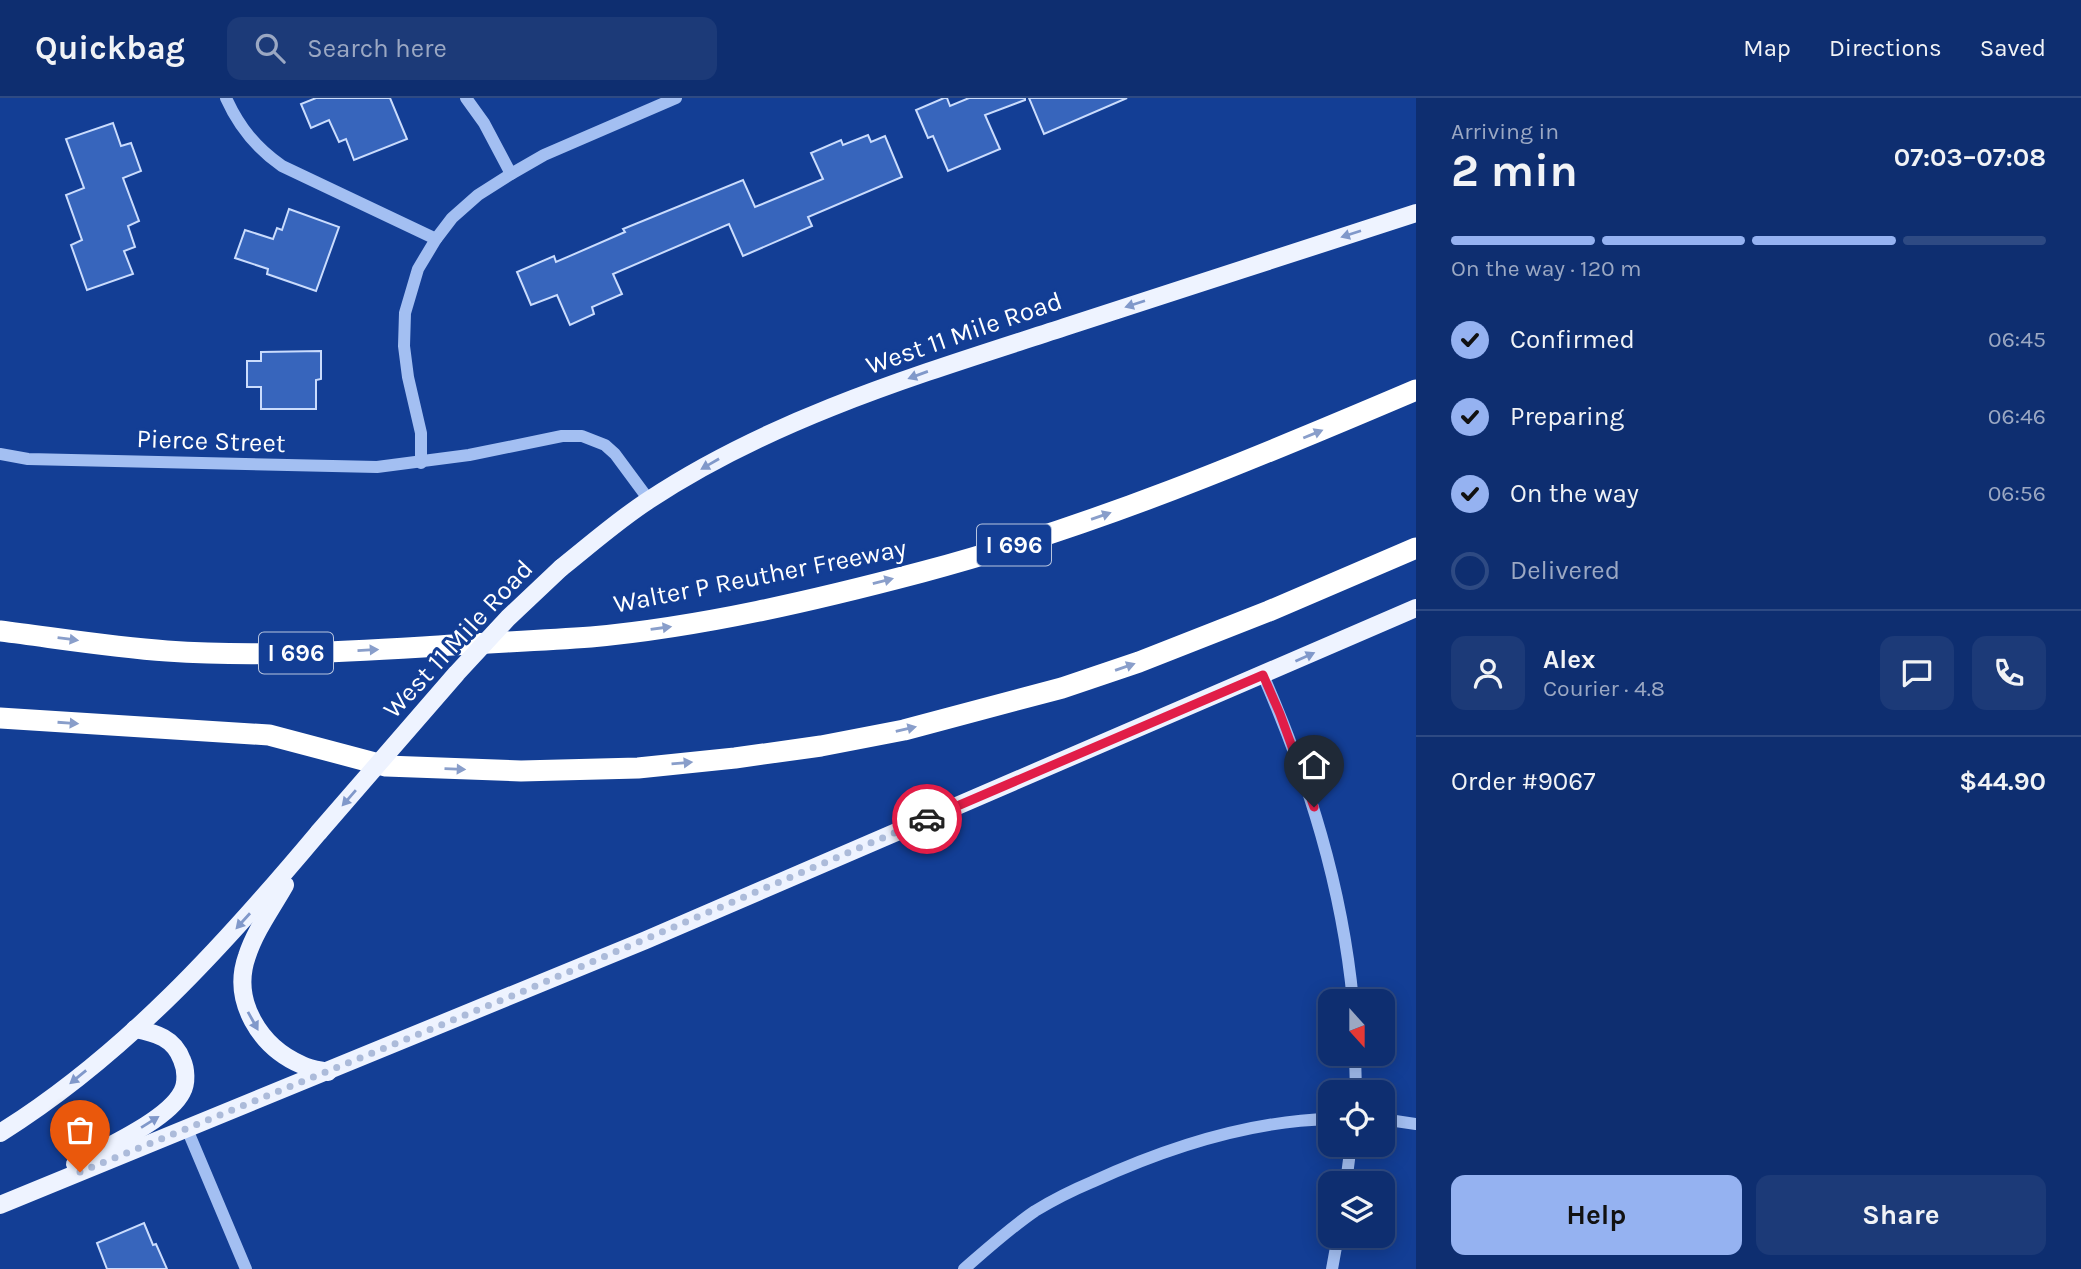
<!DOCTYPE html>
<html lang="en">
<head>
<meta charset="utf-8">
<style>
  :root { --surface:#0e2e70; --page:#1c3a78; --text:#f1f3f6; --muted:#9ba8c3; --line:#2e4a83; --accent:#95b2f1 }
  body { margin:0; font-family:Karla,sans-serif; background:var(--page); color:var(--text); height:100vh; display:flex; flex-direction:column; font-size:26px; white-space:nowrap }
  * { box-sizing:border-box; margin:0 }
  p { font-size:23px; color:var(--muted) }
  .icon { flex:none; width:38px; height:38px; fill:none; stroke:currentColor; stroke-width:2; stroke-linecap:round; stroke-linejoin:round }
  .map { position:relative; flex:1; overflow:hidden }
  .details { display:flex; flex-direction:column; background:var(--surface); width:665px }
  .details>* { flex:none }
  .needle { width:46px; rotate:159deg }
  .fabs { position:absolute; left:1318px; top:891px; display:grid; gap:14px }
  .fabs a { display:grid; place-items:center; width:77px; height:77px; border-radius:14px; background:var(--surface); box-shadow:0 4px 18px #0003,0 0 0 2px var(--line); font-size:35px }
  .pin { position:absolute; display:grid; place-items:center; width:60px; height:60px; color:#fff; margin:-72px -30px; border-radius:50% 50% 50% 0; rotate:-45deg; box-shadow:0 0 7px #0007 }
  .pin .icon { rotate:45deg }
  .courier { position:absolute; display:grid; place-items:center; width:70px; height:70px; margin:-35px; border:5px solid #e11d48; border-radius:50%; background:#fff; color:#222; box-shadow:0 2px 9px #0007 }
  .overview em { font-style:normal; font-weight:700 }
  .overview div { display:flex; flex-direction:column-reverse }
  .overview { display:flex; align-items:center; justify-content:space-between; height:119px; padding:0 35px }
  h1 { font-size:46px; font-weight:700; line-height:52px }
  .bar { display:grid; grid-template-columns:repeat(4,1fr); gap:10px 7px; align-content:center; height:84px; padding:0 35px }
  .bar i { height:9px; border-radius:5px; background:var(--line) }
  .bar .active { background:var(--accent) }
  .bar p { grid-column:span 4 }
  .line { display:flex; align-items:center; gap:18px; padding:0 35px; border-top:2px solid var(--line) }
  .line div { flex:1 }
  .round { display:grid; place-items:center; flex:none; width:74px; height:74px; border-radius:14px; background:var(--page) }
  ol { padding:0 35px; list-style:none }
  li { display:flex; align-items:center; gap:21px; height:77px }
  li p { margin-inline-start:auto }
  li .icon { padding:7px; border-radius:50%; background:var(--accent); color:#111; stroke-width:4 }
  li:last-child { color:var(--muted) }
  li i { width:38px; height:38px; border:4px solid var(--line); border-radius:50% }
  .cta { display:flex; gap:14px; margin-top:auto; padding:14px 35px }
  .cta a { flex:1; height:80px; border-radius:14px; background:var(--accent); color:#111; font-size:28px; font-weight:700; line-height:80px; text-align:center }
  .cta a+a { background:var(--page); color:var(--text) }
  header { display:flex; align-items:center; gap:42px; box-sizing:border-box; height:98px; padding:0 35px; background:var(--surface); border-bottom:2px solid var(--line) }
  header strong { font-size:33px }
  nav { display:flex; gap:38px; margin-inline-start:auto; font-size:24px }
  .search { width:490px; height:63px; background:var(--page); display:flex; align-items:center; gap:18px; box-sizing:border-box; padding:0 24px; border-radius:14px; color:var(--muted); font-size:26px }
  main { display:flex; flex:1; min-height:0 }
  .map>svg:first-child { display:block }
  .building { fill:#3765bc; stroke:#cadcfd; stroke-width:2 }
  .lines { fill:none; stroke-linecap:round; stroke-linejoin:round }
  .minor { stroke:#a3bff2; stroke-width:12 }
  .major { stroke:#eef3ff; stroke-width:18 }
  .highway { stroke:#fff; stroke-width:21 }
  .major-bridge { stroke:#eef3ff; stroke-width:18 }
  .oneway { fill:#8098ca }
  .oneway2 { fill:#899eca }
  .done { stroke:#acbbda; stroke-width:7; stroke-dasharray:0 12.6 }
  .route { stroke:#e11d48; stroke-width:9 }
  .labels { text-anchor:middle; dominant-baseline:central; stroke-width:6; stroke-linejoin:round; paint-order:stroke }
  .shield { fill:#133e95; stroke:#b8c5df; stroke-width:2 }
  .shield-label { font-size:24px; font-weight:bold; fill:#fff }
  .street-label { font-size:26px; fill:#fff; stroke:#133e95 }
</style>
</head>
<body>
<header>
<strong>Quickbag</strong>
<div class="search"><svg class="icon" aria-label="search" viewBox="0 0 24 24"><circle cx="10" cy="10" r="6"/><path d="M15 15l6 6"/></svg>Search here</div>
<nav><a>Map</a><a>Directions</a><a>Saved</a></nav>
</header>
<main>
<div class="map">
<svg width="1416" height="1171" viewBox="0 0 1416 1171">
  <rect width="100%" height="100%" fill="#133e95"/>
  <g class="building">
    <path d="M 316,0 L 390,0 L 407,41 L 354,62 L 346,41 L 339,44 L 329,22 L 311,30 L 301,6 Z"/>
    <path d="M 944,0 L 947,0 L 950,8 L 969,0 L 1025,0 L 1025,2 L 985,17 L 1000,51 L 948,73 L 933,38 L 928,40 L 916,12 Z"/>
    <path d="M 1029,0 L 1127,0 L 1044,36 Z"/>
    <path d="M 113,25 L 121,48 L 131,45 L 141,73 L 123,80 L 139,123 L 128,128 L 135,149 L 124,153 L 133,176 L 87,192 L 71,147 L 82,142 L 66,97 L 84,90 L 66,41 Z"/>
    <path d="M 868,37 L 871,44 L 885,38 L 902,79 L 808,119 L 812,128 L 743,158 L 729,126 L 613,176 L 622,196 L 592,209 L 594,216 L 570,227 L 557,197 L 531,207 L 517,174 L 554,158 L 556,164 L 625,134 L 623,131 L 743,82 L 755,109 L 823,81 L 811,55 L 841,42 L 843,47 Z"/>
    <path d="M 289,111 L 339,129 L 316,193 L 267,176 L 268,171 L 235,160 L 245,132 L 273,141 L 277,130 L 282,132 Z"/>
    <path d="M 321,253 L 321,281 L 316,282 L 316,311 L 261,311 L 261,289 L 247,289 L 247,263 L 261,263 L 261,254 Z"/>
    <path d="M 144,1125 L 153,1147 L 156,1146 L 167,1171 L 107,1171 L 97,1145 Z"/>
  </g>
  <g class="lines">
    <g class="minor">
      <path d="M 226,0 C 239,29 256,50 282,68 L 436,141"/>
      <path d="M 466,0 L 484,25 L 511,76"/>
      <path d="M 0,356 L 28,361 L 377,369 L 469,357 L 562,338 L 582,338 L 605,347 L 615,356 L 649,402"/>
      <path d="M 421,365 L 421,335 L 408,279 L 404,248 L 405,215 L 418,171 L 436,141 L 452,120 L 478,97 L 511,76 L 544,57 L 676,0"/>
      <path d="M 1263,577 C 1309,683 1342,788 1353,903"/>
      <path d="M 1355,956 L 1356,994"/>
      <path d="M 1382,1021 L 1416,1026"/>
      <path d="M 187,1031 L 246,1171"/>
      <path d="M 1346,1085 L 1351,1046"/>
      <path d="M 964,1171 C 987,1151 1010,1130 1035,1113 C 1053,1102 1073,1092 1092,1084 C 1166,1050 1248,1023 1330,1021"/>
      <path d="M 1332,1171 L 1338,1138"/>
    </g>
    <g class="major">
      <path d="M 561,470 C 590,447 618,422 649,402 C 776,318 924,275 1068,228 C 1184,190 1300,153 1416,115"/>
      <path d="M 285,787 C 272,810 255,833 247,858 C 231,903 260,949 302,967 C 310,971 319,972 328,974"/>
      <path d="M 0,1035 C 125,957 225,846 319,734"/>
      <path d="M 75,1066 C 104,1050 168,1022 182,994 C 187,985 186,971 182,962 C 174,940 156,935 135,931"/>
      <path d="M 0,1107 L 646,842 L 1416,510"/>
    </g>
    <g class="highway">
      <path d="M 0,533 C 56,540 111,549 167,553 C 253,559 338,554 423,549 C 479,545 535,543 591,539 C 701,529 816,502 922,474 C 1092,429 1254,361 1416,292"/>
      <path d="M 0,620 L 269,637 L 386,668 L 521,673 L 638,670 L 735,660 L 821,648 L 904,632 L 1062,590 L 1139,564 L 1269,513 L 1416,450"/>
    </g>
    <path class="major-bridge" d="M 319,734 L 457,575 L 508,520 L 561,470"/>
  </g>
  <defs><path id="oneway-solid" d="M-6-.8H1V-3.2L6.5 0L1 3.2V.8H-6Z" transform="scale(1.75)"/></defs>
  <g class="oneway">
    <use href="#oneway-solid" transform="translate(1351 136) rotate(162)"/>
    <use href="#oneway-solid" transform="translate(1135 206) rotate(162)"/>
    <use href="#oneway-solid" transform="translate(918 277) rotate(160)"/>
    <use href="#oneway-solid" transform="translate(710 366) rotate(150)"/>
    <use href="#oneway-solid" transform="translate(1305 559) rotate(-24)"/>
    <use href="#oneway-solid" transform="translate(349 700) rotate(131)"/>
    <use href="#oneway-solid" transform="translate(243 823) rotate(132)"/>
    <use href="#oneway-solid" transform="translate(253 923) rotate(61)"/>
    <use href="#oneway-solid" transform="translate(78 979) rotate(141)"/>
    <use href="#oneway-solid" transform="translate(150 1024) rotate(-32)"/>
  </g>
  <g class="oneway2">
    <use href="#oneway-solid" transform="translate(1313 336) rotate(-22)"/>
    <use href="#oneway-solid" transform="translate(1101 418) rotate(-19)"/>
    <use href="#oneway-solid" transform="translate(883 483) rotate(-14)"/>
    <use href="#oneway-solid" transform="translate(661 530) rotate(-8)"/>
    <use href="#oneway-solid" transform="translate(68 541) rotate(7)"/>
    <use href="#oneway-solid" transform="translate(368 552) rotate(-3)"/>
    <use href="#oneway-solid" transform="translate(1125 569) rotate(-19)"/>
    <use href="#oneway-solid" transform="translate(68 625) rotate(4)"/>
    <use href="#oneway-solid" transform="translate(906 631) rotate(-13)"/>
    <use href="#oneway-solid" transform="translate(682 665) rotate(-5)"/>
    <use href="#oneway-solid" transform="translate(455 671) rotate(2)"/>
  </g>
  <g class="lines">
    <path class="done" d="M 80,1074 L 512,898 L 927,721"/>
    <path class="route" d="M 927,721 L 1263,577 L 1280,616 L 1314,709"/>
  </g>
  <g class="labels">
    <g class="shield">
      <rect x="977" y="426.5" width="74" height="41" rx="5"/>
      <rect x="259" y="534.5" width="74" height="41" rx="5"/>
    </g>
    <g class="shield-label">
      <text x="1014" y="447">I 696</text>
      <text x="296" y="555">I 696</text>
    </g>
    <g class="street-label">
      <text transform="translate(964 235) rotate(-19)">West 11 Mile Road</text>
      <text transform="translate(211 343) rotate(2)">Pierce Street</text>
      <text transform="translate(760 478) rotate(-11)">Walter P Reuther Freeway</text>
      <text transform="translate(458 541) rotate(-47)">West 11 Mile Road</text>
    </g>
  </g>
</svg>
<div class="fabs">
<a><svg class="needle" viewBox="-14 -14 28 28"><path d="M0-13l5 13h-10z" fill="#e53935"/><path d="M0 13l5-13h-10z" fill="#9ba8c3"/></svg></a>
<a><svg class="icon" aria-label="locate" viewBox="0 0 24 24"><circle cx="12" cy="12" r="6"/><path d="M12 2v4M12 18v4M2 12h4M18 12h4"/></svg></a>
<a><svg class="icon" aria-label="layers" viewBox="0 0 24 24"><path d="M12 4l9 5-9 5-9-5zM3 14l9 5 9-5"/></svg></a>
</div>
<div class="pin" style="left:80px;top:1074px;background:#ea580c"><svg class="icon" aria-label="bag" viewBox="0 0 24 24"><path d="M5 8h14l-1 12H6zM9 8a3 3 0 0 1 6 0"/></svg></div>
<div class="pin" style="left:1314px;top:709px;background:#1f2937"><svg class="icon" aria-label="home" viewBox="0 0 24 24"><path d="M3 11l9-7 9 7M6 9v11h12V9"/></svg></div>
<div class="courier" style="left:927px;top:721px"><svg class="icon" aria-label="car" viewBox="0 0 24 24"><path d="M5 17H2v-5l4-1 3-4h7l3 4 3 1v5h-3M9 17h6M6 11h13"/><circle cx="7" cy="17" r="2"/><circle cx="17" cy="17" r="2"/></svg></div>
</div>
<section class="details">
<div class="overview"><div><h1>2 min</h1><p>Arriving in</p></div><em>07:03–07:08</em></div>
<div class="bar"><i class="active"></i><i class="active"></i><i class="active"></i><i></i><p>On the way · 120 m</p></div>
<ol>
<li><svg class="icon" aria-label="check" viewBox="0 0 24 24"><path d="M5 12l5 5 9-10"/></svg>Confirmed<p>06:45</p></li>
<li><svg class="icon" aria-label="check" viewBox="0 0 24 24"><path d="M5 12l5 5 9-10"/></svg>Preparing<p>06:46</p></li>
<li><svg class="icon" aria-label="check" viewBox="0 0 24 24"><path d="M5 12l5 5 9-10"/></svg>On the way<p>06:56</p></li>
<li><i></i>Delivered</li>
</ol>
<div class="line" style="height:126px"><a class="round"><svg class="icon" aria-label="person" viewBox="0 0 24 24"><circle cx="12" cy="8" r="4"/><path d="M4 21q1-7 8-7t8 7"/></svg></a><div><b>Alex</b><p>Courier · 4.8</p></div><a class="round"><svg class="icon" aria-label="chat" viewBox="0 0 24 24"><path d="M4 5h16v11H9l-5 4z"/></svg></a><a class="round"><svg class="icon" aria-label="phone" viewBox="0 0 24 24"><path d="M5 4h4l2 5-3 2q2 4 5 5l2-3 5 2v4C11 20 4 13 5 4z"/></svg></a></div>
<div class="line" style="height:91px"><div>Order #9067</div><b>$44.90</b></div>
<div class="cta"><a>Help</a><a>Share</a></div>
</section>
</main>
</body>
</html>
